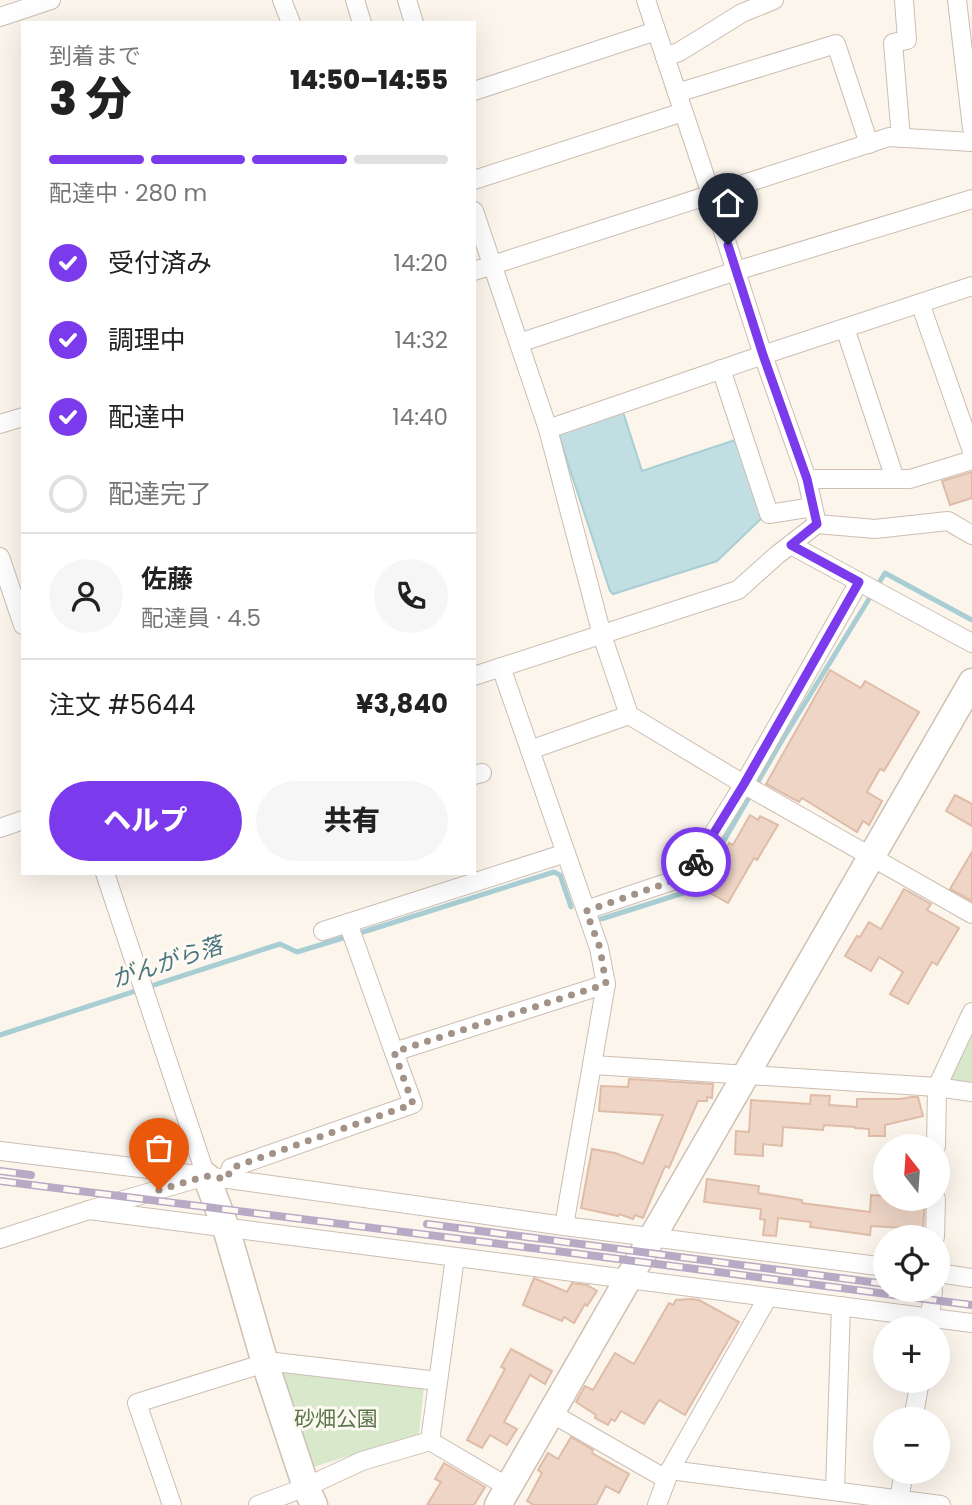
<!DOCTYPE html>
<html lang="ja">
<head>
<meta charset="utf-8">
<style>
  :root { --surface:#fff; --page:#f6f6f6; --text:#222; --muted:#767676; --line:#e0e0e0; --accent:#7c3aed }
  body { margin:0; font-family:Poppins,"Noto Sans JP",sans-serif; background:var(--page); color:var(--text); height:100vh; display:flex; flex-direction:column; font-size:26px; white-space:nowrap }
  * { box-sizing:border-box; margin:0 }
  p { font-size:23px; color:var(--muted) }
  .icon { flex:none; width:38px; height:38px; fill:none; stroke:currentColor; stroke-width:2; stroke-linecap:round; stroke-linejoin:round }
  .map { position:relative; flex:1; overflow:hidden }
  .drawer { position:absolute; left:21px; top:21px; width:455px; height:854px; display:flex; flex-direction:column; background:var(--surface); border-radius:0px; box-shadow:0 7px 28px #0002 }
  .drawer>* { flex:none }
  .needle { width:46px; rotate:343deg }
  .buttons { position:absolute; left:873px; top:1134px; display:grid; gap:14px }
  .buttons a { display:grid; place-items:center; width:77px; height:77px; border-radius:50%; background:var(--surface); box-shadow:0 7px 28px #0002; font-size:35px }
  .pin { position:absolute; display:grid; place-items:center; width:60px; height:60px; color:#fff; margin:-72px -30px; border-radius:50% 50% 50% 0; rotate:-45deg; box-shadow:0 0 7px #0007 }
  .pin .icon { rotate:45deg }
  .courier { position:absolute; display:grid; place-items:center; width:70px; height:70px; margin:-35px; border:5px solid #7c3aed; border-radius:50%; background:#fff; color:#222; box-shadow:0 2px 9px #0007 }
  .overview em { font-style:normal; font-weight:800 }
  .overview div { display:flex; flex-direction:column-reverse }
  .overview { display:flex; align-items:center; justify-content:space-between; height:119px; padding:0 28px }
  h1 { font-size:46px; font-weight:800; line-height:52px }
  .bar { display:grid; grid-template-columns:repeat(4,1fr); gap:10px 7px; align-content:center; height:84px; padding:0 28px }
  .bar i { height:9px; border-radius:5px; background:var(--line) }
  .bar .active { background:var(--accent) }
  .bar p { grid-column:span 4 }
  .line { display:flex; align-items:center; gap:18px; padding:0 28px; border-top:2px solid var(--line) }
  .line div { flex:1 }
  .round { display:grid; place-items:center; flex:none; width:74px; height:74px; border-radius:37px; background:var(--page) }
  ol { padding:0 28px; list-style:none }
  li { display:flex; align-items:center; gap:21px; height:77px }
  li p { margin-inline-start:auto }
  li .icon { padding:7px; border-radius:50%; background:var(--accent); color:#fff; stroke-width:4 }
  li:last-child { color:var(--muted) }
  li i { width:38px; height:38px; border:4px solid var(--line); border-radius:50% }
  .primary-button { display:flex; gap:14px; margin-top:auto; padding:14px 28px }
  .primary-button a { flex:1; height:80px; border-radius:42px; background:var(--accent); color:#fff; font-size:28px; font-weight:800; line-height:80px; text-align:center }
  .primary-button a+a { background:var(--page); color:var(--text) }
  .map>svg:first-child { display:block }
  .green { fill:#d7e8cb }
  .water { fill:#c1dfe3; stroke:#a8ced4; stroke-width:2 }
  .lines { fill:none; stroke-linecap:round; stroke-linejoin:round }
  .stream { stroke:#a8ced4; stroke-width:5 }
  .building { fill:#eed5c6; stroke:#dfbca8; stroke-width:2 }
  .street-casing { stroke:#cdbdb2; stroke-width:20 }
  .secondary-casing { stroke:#d1bfb2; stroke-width:29 }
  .street { stroke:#fff; stroke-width:18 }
  .secondary { stroke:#fff; stroke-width:26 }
  .rail-casing { stroke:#b8aac5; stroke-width:8 }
  .rail { stroke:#fef9f2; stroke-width:5; stroke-dasharray:16; stroke-linecap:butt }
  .done { stroke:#a39287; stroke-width:7; stroke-dasharray:0 12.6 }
  .route { stroke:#7c3aed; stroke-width:9 }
  .labels { text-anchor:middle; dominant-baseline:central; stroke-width:6; stroke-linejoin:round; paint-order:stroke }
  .park-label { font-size:21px; fill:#587849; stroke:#fef9f2 }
  .water-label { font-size:23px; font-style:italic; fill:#48767f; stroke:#fef9f2 }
</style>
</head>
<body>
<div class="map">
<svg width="972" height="1505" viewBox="0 0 972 1505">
  <rect width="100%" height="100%" fill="#fbf5ec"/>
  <g class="green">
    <path d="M 972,1029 L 972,1082 L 948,1080 Z"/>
    <path d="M 280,1372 L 424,1386 L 419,1434 L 310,1468 Z"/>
  </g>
  <path class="water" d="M 622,409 L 642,471 L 741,438 L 766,514 L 717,561 L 613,594 L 610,591 L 559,436 L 562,429 Z"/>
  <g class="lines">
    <g class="stream">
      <path d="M 601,919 L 696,889 L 781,742 L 885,573 L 972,620"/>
      <path d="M 363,932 L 554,872 L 560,875 L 571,907"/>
      <path d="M 0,1035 L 280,944 L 297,952 L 343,938"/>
    </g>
  </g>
  <g class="building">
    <path d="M 972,472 L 972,498 L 950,505 L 942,481 Z"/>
    <path d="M 830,670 L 861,688 L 865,681 L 919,712 L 884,771 L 880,769 L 867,792 L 882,801 L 869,825 L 863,821 L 857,832 L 802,798 L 799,802 L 766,784 Z"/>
    <path d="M 955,795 L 972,804 L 972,826 L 946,811 Z"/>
    <path d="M 750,815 L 758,820 L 760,816 L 778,825 L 757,860 L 754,858 L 728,903 L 703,889 L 729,843 L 733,845 Z"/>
    <path d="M 972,852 L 972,901 L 950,889 Z"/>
    <path d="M 904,889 L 931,904 L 927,910 L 959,928 L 937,965 L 932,962 L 908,1004 L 890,994 L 903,972 L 879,957 L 871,971 L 845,956 L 857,936 L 860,937 L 869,922 L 881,929 Z"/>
    <path d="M 629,1079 L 713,1084 L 712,1098 L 707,1097 L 707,1101 L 698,1101 L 669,1168 L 665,1166 L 643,1218 L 635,1215 L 633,1219 L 619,1214 L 618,1216 L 581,1208 L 592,1149 L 615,1153 L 643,1164 L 663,1115 L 599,1111 L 601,1086 L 628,1087 Z"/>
    <path d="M 811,1095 L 830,1096 L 829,1105 L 857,1107 L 857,1099 L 900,1099 L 911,1097 L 918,1097 L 923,1116 L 885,1125 L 885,1136 L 869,1136 L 869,1129 L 855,1128 L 855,1127 L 824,1125 L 823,1130 L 783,1127 L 782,1146 L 763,1144 L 763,1156 L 735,1154 L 736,1131 L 749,1132 L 751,1100 L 810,1104 Z"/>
    <path d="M 707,1179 L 759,1186 L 758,1193 L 802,1200 L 802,1203 L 870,1212 L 871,1195 L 886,1196 L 886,1199 L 925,1199 L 923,1229 L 871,1226 L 870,1235 L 810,1227 L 811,1222 L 778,1218 L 776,1236 L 763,1235 L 765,1220 L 760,1219 L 761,1209 L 704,1202 Z"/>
    <path d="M 534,1278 L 567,1292 L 572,1283 L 587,1285 L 597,1291 L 587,1306 L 585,1304 L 574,1323 L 564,1317 L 562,1321 L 523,1305 Z"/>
    <path d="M 692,1299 L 699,1300 L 739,1322 L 685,1415 L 659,1400 L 644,1424 L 621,1411 L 615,1421 L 611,1419 L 608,1425 L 595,1418 L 596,1415 L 576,1402 L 585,1386 L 593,1390 L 615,1353 L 634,1364 L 669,1303 L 673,1305 L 676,1300 Z"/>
    <path d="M 511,1349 L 552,1371 L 545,1384 L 530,1375 L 504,1422 L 517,1429 L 507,1445 L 490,1435 L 482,1448 L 467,1440 L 505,1369 L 501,1367 Z"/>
    <path d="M 571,1437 L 593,1450 L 592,1453 L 629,1474 L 619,1493 L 606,1486 L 596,1505 L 534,1505 L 527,1501 L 542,1473 L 538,1470 L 548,1453 L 558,1459 Z"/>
    <path d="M 444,1463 L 485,1487 L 474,1505 L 427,1505 L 441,1482 L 435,1479 Z"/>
  </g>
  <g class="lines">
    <defs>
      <g id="street">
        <path d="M 282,0 L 291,23"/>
        <path d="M 355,0 L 362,23"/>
        <path d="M 407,0 L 414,23"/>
        <path d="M 646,0 L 711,194 L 763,355 L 807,479 L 817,524"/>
        <path d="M 957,0 L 972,128"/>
        <path d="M 0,17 L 51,0"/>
        <path d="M 665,57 L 679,52 L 742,13 L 774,0"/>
        <path d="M 474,91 L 656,31"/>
        <path d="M 677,93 L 836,44 L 869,144"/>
        <path d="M 901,138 L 893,43 L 907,40 L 904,0"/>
        <path d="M 474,180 L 683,112"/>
        <path d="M 474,211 L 548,429 L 602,635 L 629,715 L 745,785 L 972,914"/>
        <path d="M 474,271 L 889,137 L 972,142"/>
        <path d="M 920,303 L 972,451"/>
        <path d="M 845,328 L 895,479"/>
        <path d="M 519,343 L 736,271 L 972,199"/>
        <path d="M 721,369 L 769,514 L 813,507"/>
        <path d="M 0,424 L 23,417"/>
        <path d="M 548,429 L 763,355 L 972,286"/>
        <path d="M 807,479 L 910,479 L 972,460"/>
        <path d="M 791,545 L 972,643"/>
        <path d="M 0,557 L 23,625"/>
        <path d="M 501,667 L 599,948 L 606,984 L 564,1226"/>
        <path d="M 474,676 L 738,590 L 777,555 L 817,524 L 875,529 L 948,521 L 972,535"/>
        <path d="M 530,750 L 629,715"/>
        <path d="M 474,775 L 482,773"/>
        <path d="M 0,828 L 23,820"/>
        <path d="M 105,873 L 206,1176"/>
        <path d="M 586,910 L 687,876 L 744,784 L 859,582"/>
        <path d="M 348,923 L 394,1052"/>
        <path d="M 323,931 L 566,853"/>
        <path d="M 593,1065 L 937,1087 L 972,1092"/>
        <path d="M 936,1146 L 937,1087 L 972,1012"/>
        <path d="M 0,1151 L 206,1176 L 564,1226 L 886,1267"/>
        <path d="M 227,1179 L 231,1168 L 413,1104 L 394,1052 L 606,984"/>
        <path d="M 89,1210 L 972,1323"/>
        <path d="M 935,1237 L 936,1199"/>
        <path d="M 0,1239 L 89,1210 L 199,1178"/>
        <path d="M 938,1273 L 972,1278"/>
        <path d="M 929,1328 L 933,1290"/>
        <path d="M 551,1413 L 666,1479"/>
        <path d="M 913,1419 L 920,1381"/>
        <path d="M 430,1441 L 455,1257"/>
        <path d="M 670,1470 L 941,1505"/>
        <path d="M 835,1490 L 841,1306"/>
        <path d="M 172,1505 L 137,1403 L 265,1363 L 275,1362 L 438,1381"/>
        <path d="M 258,1505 L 306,1487 L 362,1461 L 430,1441 L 508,1487"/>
        <path d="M 657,1505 L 670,1470 L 768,1297"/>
        <path d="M 898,1505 L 904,1472"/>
      </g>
      <g id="secondary">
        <path d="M 206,1176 L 226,1228 L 265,1363 L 306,1487 L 314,1505"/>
        <path d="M 498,1505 L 972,682"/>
      </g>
    </defs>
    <use href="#street" class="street-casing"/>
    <use href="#secondary" class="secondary-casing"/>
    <use href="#street" class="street"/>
    <use href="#secondary" class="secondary"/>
    <defs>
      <g id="rail">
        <path d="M 0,1171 L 31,1175"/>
        <path d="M 0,1181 L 580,1254 L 972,1305"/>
        <path d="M 427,1224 L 886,1284"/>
      </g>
    </defs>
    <use href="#rail" class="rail-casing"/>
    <use href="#rail" class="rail"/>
  </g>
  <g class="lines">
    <path class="done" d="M 159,1190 L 206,1176 L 227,1179 L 231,1168 L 413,1104 L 394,1052 L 606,984 L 600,948 L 586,911 L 687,876 L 696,862"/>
    <path class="route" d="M 696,862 L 744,784 L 859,582 L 791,545 L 817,524 L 807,479 L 763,355 L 728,245"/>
  </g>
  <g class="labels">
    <g class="park-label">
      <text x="336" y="1418">砂畑公園</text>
    </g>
    <g class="water-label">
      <text transform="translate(167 962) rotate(-18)">がんがら落</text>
    </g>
  </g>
</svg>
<div class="buttons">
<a><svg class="needle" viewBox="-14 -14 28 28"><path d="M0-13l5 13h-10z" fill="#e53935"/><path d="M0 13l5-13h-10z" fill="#767676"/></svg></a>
<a><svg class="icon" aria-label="locate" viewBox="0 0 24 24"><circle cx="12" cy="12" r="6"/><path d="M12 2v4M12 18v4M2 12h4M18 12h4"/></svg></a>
<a>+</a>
<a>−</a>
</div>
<div class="pin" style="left:159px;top:1190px;background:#ea580c"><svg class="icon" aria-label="bag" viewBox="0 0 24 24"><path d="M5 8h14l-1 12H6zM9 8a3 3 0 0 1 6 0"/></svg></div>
<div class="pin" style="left:728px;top:245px;background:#1f2937"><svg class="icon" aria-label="home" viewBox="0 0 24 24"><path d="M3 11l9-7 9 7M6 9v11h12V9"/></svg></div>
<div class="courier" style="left:696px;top:862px"><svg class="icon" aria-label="bike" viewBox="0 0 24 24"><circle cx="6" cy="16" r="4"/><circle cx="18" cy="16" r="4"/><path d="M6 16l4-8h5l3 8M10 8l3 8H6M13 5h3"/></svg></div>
<section class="drawer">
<div class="overview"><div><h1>3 分</h1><p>到着まで</p></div><em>14:50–14:55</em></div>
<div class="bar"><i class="active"></i><i class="active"></i><i class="active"></i><i></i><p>配達中 · 280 m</p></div>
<ol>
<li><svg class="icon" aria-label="check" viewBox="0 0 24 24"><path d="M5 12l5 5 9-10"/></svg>受付済み<p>14:20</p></li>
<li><svg class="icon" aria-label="check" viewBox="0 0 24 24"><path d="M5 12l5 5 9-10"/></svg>調理中<p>14:32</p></li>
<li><svg class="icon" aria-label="check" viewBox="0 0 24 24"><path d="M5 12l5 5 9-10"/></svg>配達中<p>14:40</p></li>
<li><i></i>配達完了</li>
</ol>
<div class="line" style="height:126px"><a class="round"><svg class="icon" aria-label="person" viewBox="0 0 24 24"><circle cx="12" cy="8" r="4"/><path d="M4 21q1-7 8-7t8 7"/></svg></a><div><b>佐藤</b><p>配達員 · 4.5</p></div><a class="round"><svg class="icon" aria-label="phone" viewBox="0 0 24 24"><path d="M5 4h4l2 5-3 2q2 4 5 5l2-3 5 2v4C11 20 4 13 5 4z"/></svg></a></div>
<div class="line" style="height:91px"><div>注文 #5644</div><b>¥3,840</b></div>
<div class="primary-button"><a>ヘルプ</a><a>共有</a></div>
</section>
</div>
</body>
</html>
